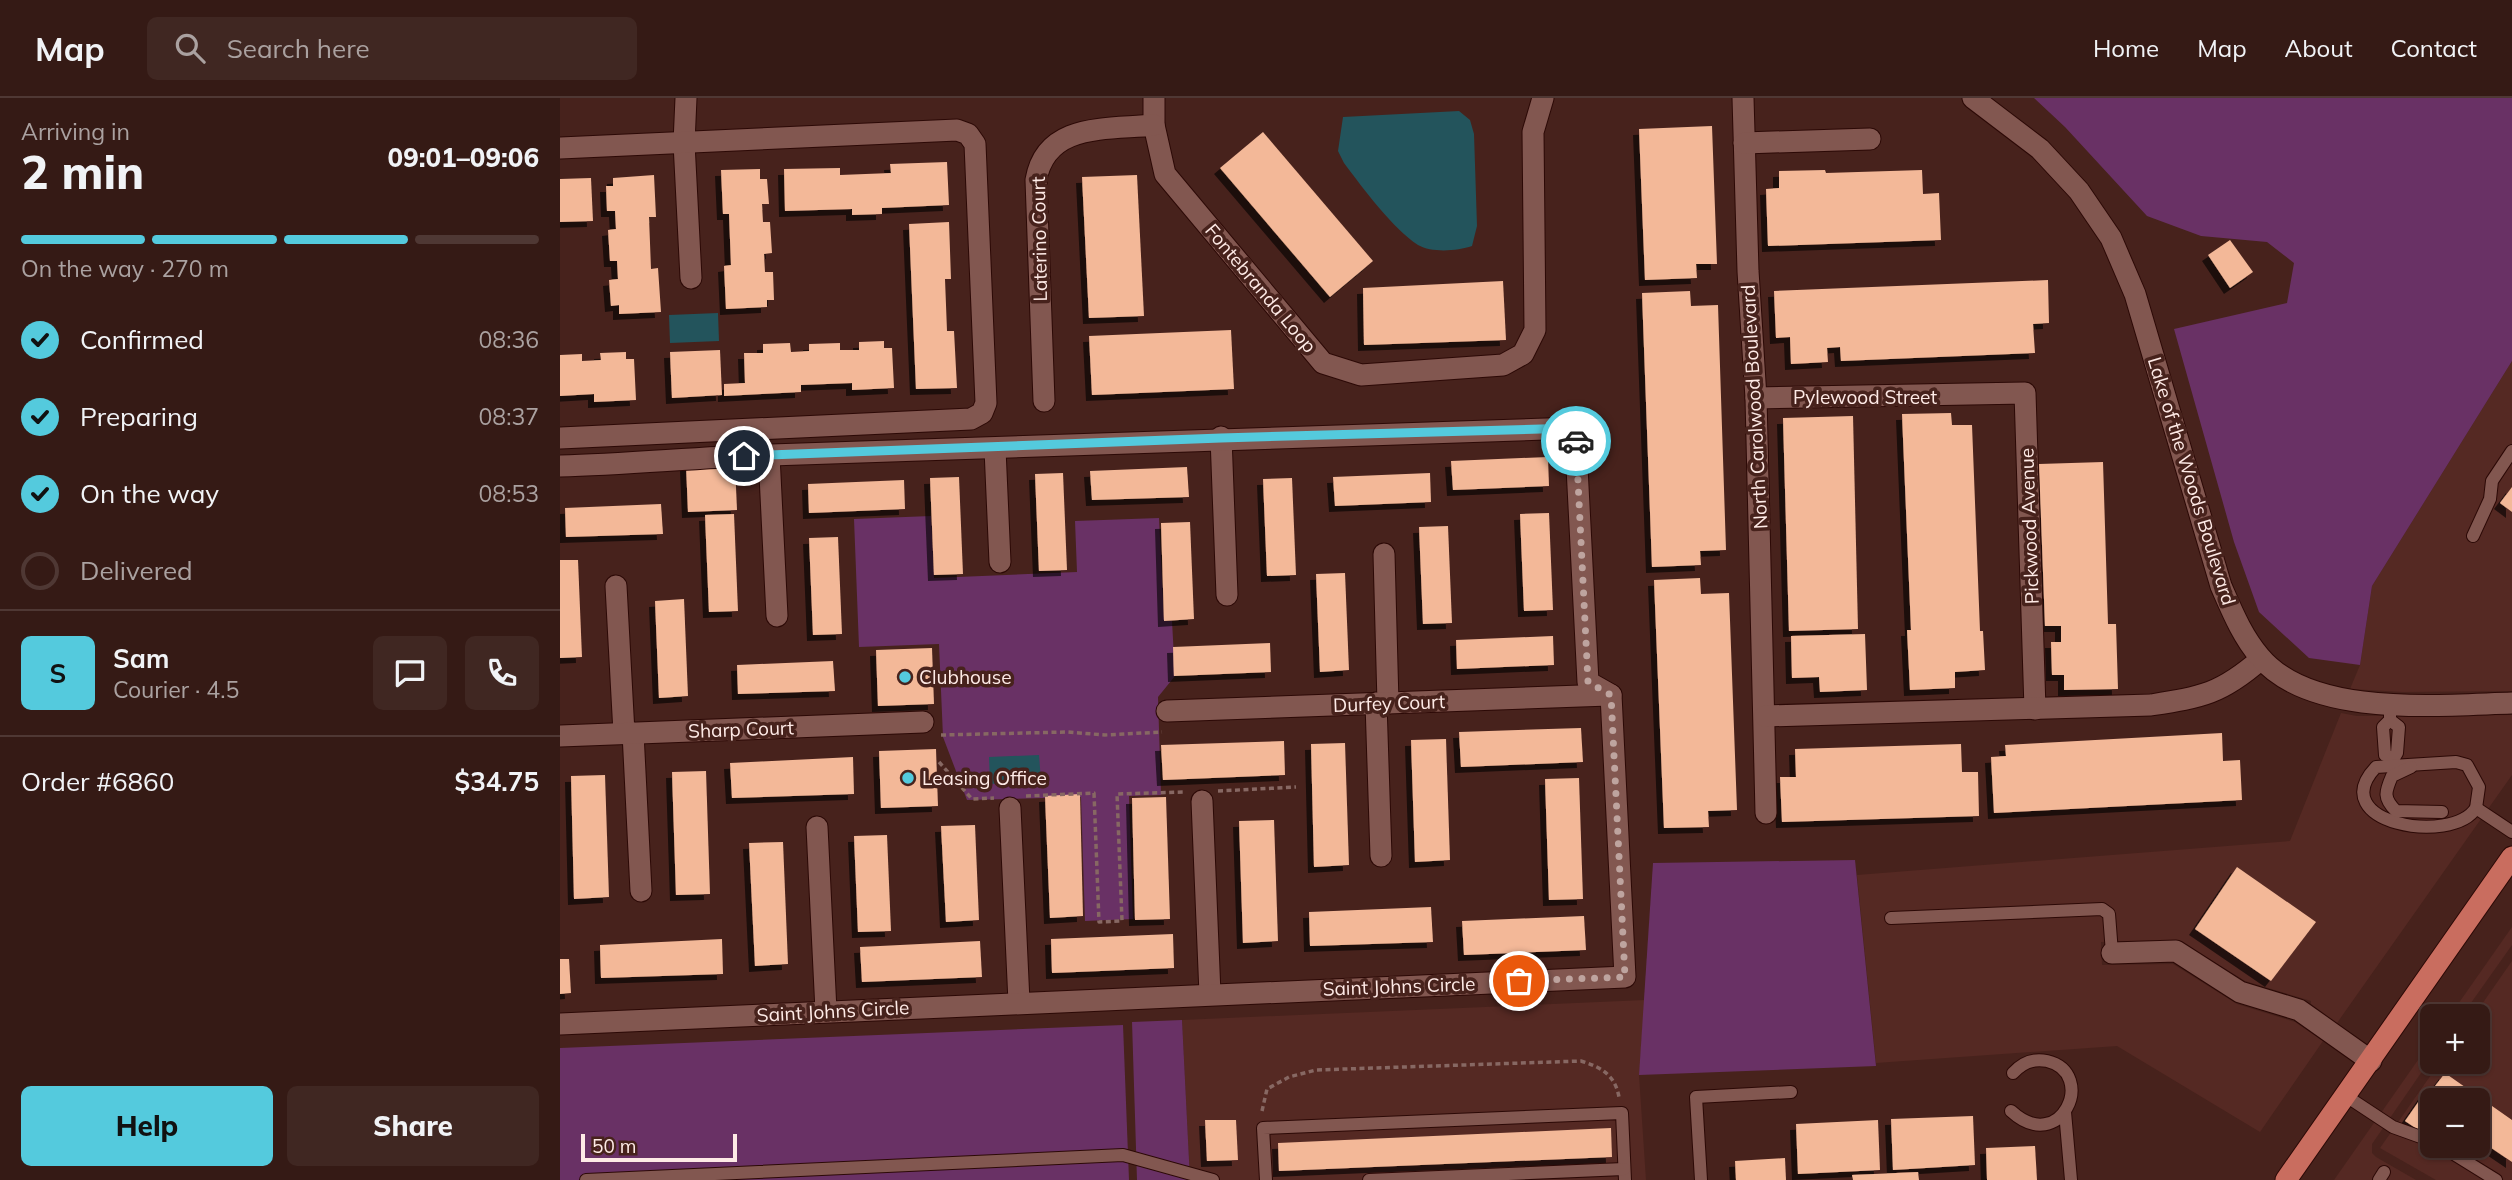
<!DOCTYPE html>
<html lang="en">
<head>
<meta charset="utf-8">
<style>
  :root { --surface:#351a15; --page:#402722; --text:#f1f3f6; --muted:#aaa1a0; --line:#4f3834; --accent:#54cadd }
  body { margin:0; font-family:Mulish,sans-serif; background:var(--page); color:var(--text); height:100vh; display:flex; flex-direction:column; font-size:26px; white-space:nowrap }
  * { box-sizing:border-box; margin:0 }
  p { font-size:23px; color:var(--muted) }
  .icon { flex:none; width:38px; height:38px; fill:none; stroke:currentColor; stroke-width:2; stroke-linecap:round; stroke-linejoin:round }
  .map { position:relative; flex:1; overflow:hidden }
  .drawer { display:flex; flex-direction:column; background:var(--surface); width:560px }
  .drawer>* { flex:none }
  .fabs { position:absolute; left:1860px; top:906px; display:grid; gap:14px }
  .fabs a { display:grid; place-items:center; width:70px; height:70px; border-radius:10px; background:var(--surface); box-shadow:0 2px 5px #0004,0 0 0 2px var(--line); font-size:35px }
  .scale { position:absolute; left:21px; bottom:18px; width:156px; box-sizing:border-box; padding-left:7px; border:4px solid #feeae6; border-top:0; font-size:19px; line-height:24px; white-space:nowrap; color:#feeae6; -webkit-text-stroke:5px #47221c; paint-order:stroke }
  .pin { position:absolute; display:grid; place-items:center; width:60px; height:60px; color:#fff; margin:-30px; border:4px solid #fff; border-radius:50%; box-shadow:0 2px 7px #0007 }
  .courier { position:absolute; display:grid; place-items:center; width:70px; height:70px; margin:-35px; border:5px solid #54cadd; border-radius:50%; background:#fff; color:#222; box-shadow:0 2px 9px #0007 }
  .head em { font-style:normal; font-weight:800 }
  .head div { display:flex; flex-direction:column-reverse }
  .head { display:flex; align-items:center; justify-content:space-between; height:119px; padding:0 21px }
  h1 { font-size:46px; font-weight:800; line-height:52px }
  .bar { display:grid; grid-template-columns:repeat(4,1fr); gap:10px 7px; align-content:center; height:84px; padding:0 21px }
  .bar i { height:9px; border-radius:5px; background:var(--line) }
  .bar .current { background:var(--accent) }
  .bar p { grid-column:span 4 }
  .line { display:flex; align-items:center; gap:18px; padding:0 21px; border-top:2px solid var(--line) }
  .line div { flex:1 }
  .round { display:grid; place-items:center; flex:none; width:74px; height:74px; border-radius:10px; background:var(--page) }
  ol { padding:0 21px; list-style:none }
  li { display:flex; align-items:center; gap:21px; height:77px }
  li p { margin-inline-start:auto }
  li .icon { padding:7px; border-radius:50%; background:var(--accent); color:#111; stroke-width:4 }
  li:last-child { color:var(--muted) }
  li i { width:38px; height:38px; border:4px solid var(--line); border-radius:50% }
  .cta { display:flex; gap:14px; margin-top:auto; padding:14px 21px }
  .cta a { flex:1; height:80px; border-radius:10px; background:var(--accent); color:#111; font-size:28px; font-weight:800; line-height:80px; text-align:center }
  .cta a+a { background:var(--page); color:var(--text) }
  header { display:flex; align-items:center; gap:42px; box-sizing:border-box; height:98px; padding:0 35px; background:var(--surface); border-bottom:2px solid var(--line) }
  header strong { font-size:33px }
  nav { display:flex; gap:38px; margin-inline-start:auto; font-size:24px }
  .search { width:490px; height:63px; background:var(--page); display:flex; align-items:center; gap:18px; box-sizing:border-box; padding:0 24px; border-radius:10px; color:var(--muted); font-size:26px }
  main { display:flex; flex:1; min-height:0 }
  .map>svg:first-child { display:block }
  .built { fill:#552923; fill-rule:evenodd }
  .green { fill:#693165 }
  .water { fill:#23545c }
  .building { fill:#f3b898; filter:url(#shadow) }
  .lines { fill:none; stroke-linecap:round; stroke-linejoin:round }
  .lane-casing { stroke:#2c0906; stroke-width:14 }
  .street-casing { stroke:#2c0906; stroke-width:23 }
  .secondary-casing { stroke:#2c0906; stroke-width:23 }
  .primary-casing { stroke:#2c0906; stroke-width:23 }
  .path { stroke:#876863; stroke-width:3.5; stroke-dasharray:5 3.5; stroke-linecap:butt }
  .lane { stroke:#825750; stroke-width:12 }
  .street { stroke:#825750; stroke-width:21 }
  .secondary { stroke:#825750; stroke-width:21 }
  .primary { stroke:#c96d5f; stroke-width:21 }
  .done { stroke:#bea49f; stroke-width:7; stroke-dasharray:0 12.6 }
  .route { stroke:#54cadd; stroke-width:9 }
  .poi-dot { fill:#54cadd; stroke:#47221c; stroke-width:2.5 }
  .labels { text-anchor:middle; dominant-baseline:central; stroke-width:7; stroke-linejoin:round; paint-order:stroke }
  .street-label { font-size:19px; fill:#feeae6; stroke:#47221c }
  .poi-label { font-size:19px; fill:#feeae6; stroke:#47221c; text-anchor:start }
</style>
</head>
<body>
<header>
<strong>Map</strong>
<div class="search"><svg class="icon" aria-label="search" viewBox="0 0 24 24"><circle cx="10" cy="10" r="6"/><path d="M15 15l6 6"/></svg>Search here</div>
<nav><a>Home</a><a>Map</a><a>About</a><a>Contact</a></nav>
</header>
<main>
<section class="drawer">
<div class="head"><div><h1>2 min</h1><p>Arriving in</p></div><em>09:01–09:06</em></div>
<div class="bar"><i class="current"></i><i class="current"></i><i class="current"></i><i></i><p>On the way · 270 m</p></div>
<ol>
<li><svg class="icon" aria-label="check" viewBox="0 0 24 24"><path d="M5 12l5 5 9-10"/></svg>Confirmed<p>08:36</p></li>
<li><svg class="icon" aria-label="check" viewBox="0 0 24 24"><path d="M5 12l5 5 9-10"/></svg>Preparing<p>08:37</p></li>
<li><svg class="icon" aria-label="check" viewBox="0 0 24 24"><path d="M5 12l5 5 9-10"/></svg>On the way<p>08:53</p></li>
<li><i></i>Delivered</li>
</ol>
<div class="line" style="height:126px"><b class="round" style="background:var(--accent);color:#111">S</b><div><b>Sam</b><p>Courier · 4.5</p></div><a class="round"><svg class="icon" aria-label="chat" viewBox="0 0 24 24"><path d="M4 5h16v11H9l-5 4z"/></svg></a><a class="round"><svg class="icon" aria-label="phone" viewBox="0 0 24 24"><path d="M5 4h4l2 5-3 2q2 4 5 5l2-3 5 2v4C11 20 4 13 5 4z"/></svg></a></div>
<div class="line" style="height:91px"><div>Order #6860</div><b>$34.75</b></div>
<div class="cta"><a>Help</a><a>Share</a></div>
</section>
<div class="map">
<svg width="1952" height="1082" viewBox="0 0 1952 1082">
  <defs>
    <filter id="shadow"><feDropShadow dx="-6" dy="6" stdDeviation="0" flood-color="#0009"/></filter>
  </defs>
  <rect width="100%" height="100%" fill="#47221c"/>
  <g class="built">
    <path d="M 1952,263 L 1952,593 L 1843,594 L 1790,591 L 1800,567 L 1812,488 Z"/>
    <path d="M 1781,615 L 1797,618 L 1952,617 L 1952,677 L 1777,925 L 1751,906 L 1751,903 L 1685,883 L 1620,843 L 1541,844 L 1542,867 L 1613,866 L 1677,906 L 1735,924 L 1763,943 L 1700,1034 L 1557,948 L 1316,965 L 1297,777 L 1730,743 Z"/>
    <path d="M 1952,829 L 1952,847 L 1901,919 L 1889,919 Z"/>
    <path d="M 1952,863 L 1952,1082 L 1876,1082 L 1820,1050 L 1880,964 L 1918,964 L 1918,919 L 1913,919 ZM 1872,1003 L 1918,1003 L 1918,1048 L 1872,1048 Z"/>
    <path d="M 1085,902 L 1079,977 L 1086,1082 L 630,1082 L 622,922 Z"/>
    <path d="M 1872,942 L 1872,959 L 1812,1046 L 1812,1055 L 1816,1059 L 1856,1082 L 1774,1082 Z"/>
  </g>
  <g class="green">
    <path d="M 1474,0 L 1952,0 L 1952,263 L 1812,488 L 1800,567 L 1749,560 L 1699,514 L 1674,444 L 1614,231 L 1727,205 L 1734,165 L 1707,144 L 1641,138 L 1587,118 L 1505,29 Z"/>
    <path d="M 371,418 L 374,480 L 517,474 L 515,423 L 599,420 L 604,523 L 612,523 L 615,578 L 598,599 L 601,697 L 569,698 L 573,821 L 525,823 L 521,699 L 407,702 L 383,639 L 379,546 L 299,549 L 294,421 Z"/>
    <path d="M 1295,762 L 1316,968 L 1079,977 L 1093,765 Z"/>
    <path d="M 622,922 L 630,1082 L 577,1082 L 572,924 Z"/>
    <path d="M 563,927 L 569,1082 L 0,1082 L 0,950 Z"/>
  </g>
  <g class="water">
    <path d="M 899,13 L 910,22 L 914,36 L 917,128 L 912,148 C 897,153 872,155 858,147 C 833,131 802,89 784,65 L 778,53 L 783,19 Z"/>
    <path d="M 158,215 L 159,243 L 110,245 L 109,217 Z"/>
    <path d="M 479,657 L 481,683 L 430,686 L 429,659 Z"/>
  </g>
  <g class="building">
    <path d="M 1152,28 L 1157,166 L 1136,166 L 1137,180 L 1085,182 L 1079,31 Z"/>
    <path d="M 703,34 L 813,163 L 770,199 L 660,70 Z"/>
    <path d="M 387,64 L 389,107 L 322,110 L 322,116 L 292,117 L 292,111 L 225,113 L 224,71 L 280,70 L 280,77 L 331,75 L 330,66 Z"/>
    <path d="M 200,71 L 200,81 L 207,81 L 209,106 L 202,106 L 203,124 L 210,124 L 212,155 L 204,156 L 205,174 L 213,174 L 214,202 L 207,202 L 207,209 L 166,211 L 164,168 L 171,167 L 169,116 L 163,116 L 161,72 Z"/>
    <path d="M 1265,72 L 1266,75 L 1362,72 L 1363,96 L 1379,95 L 1381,142 L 1208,148 L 1206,91 L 1219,90 L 1219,73 Z"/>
    <path d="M 94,77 L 96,119 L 89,119 L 91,171 L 98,170 L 101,214 L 59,216 L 59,207 L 51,208 L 49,182 L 58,181 L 57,163 L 50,163 L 48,132 L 56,131 L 55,113 L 47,113 L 46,88 L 53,88 L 53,80 Z"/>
    <path d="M 577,77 L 584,218 L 529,220 L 522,79 Z"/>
    <path d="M 31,80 L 33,123 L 0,124 L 0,81 Z"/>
    <path d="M 389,124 L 391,181 L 385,181 L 387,233 L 394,233 L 397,290 L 356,291 L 349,126 Z"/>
    <path d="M 1670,142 L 1693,174 L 1670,190 L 1648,157 Z"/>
    <path d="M 1488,182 L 1489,225 L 1473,226 L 1475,255 L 1281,263 L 1280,249 L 1267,250 L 1268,264 L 1231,266 L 1230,239 L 1216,240 L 1214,193 Z"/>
    <path d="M 943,183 L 946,242 L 804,247 L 803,190 Z"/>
    <path d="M 1130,193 L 1131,208 L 1158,207 L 1166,452 L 1140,453 L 1141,467 L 1092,469 L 1082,195 Z"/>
    <path d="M 671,232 L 674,291 L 532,297 L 529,238 Z"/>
    <path d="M 324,243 L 324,250 L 332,250 L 334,290 L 292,292 L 292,285 L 241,287 L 241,294 L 164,298 L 164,286 L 185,285 L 184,255 L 203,255 L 203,246 L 230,245 L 231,254 L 249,253 L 249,246 L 280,245 L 280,252 L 299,252 L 299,244 Z"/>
    <path d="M 160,252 L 162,297 L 112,300 L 110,254 Z"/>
    <path d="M 66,254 L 66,261 L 74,261 L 76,302 L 34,304 L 34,296 L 0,298 L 0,257 L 22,256 L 22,263 L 41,262 L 40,255 Z"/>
    <path d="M 1391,315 L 1392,327 L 1412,327 L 1420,533 L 1423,533 L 1425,572 L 1395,574 L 1395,590 L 1350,592 L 1347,532 L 1351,532 L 1342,316 Z"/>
    <path d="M 1293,318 L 1298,531 L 1229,533 L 1223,320 Z"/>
    <path d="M 988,359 L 989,388 L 893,392 L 891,363 Z"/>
    <path d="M 1543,364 L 1548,526 L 1556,526 L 1558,591 L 1504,592 L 1504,577 L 1492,577 L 1491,544 L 1501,544 L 1501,528 L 1485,528 L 1479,366 Z"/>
    <path d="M 175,366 L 177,412 L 128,414 L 126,367 Z"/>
    <path d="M 627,369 L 629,399 L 532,402 L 530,373 Z"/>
    <path d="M 503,375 L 507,472 L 479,473 L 475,376 Z"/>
    <path d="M 870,375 L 871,404 L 775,408 L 773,379 Z"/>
    <path d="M 399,379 L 403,476 L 374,477 L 370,380 Z"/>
    <path d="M 732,380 L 736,477 L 707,478 L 703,381 Z"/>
    <path d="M 344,382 L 345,411 L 249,415 L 248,386 Z"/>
    <path d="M 1952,389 L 1952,414 L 1940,405 Z"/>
    <path d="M 101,406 L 103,436 L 6,439 L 5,410 Z"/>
    <path d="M 989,415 L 993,512 L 964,513 L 960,416 Z"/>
    <path d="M 174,416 L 178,513 L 149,514 L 145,417 Z"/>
    <path d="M 630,424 L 634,521 L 604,523 L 601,425 Z"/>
    <path d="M 888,428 L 892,525 L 863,526 L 859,429 Z"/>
    <path d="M 278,439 L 282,536 L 253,537 L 249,440 Z"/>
    <path d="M 0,462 L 18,462 L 22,559 L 0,560 Z"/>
    <path d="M 785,475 L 789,572 L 760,574 L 756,476 Z"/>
    <path d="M 1140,480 L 1141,496 L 1169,495 L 1177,712 L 1148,713 L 1149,729 L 1104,730 L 1094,482 Z"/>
    <path d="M 124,501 L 128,598 L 99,600 L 95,503 Z"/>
    <path d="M 1305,536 L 1307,592 L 1260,594 L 1259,579 L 1232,580 L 1231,538 Z"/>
    <path d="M 993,538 L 994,567 L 897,571 L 896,542 Z"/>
    <path d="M 710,545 L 711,574 L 614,578 L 613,549 Z"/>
    <path d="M 372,550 L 374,606 L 318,608 L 316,552 Z"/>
    <path d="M 273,563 L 275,593 L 178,596 L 177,567 Z"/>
    <path d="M 1021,630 L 1023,664 L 901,669 L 899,634 Z"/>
    <path d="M 1662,635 L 1663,663 L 1680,662 L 1682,702 L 1434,715 L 1431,659 L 1446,658 L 1445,647 Z"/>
    <path d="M 886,641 L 890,762 L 855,764 L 851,642 Z"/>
    <path d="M 724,643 L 725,677 L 603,682 L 601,647 Z"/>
    <path d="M 785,645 L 789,767 L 754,769 L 751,646 Z"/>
    <path d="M 1401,646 L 1402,674 L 1418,674 L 1419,718 L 1222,724 L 1220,679 L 1236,679 L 1235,651 Z"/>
    <path d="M 376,651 L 378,708 L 321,710 L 319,653 Z"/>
    <path d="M 293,659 L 294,696 L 172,700 L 170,665 Z"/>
    <path d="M 146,673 L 150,796 L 116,797 L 112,674 Z"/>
    <path d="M 45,677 L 49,799 L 14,801 L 11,678 Z"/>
    <path d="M 1019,680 L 1023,801 L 989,802 L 985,681 Z"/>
    <path d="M 520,696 L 523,818 L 490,820 L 485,698 Z"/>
    <path d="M 606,699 L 610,821 L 575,822 L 572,700 Z"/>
    <path d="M 714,722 L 718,843 L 683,845 L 679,723 Z"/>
    <path d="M 415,727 L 419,822 L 386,824 L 381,728 Z"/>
    <path d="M 327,737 L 331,833 L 298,834 L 294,738 Z"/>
    <path d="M 223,744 L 228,866 L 195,868 L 189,745 Z"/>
    <path d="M 1677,769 L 1756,824 L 1711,883 L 1635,831 Z"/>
    <path d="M 871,809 L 873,844 L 750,848 L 749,814 Z"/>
    <path d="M 1024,818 L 1026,852 L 904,857 L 902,823 Z"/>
    <path d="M 613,836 L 614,870 L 492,875 L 491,841 Z"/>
    <path d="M 162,841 L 163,876 L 41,880 L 40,847 Z"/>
    <path d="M 420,843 L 422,879 L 302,884 L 300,849 Z"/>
    <path d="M 0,861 L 9,861 L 11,895 L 0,896 Z"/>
    <path d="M 1885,975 L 1952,1022 L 1952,1064 L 1918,1041 L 1918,1003 L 1872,1003 L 1872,1027 L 1866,1037 L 1845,1023 L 1868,990 L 1872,992 Z"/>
    <path d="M 1413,1018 L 1415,1067 L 1333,1072 L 1331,1021 Z"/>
    <path d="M 645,1022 L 676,1022 L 678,1062 L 647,1063 Z"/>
    <path d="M 1318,1022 L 1320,1072 L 1238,1076 L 1236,1026 Z"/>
    <path d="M 1051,1030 L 1052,1059 L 719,1073 L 718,1045 Z"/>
    <path d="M 1475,1048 L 1477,1082 L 1427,1082 L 1426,1050 Z"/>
    <path d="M 1225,1060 L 1226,1082 L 1176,1082 L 1175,1063 Z"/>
    <path d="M 1358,1074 L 1359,1082 L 1293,1082 L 1292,1077 Z"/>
  </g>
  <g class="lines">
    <defs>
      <g id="lane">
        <path d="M 1913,438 L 1930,401 L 1932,383 L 1952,353"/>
        <path d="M 1830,606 L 1830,622 L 1823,629 L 1825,657 L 1832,660"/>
        <path d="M 1830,622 L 1839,629 L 1837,655 L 1831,665"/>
        <path d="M 1896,664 L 1907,667 L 1919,689 L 1916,710 C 1892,748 1763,725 1816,669 Z"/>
        <path d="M 1851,669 L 1832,678 C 1825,694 1823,700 1836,713 L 1882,714"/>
        <path d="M 1916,710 L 1952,734"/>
        <path d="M 1331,820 L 1542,811 L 1549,816 L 1552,855"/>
        <path d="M 1786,998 L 1833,1029 L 1872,1043"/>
        <path d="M 1451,1013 C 1501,1059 1538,975 1487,963 C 1473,960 1462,965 1453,975"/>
        <path d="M 1505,1014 L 1511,1082"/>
        <path d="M 1881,1048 L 1936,1082"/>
        <path d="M 26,1082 L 563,1057 L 653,1082"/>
        <path d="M 706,1082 L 703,1030 L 1062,1015 L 1065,1082"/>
        <path d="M 809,1082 L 1064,1071"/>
        <path d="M 1141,1082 L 1136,999 L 1231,994"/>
        <path d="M 1819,1082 L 1824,1074"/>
      </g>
      <g id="street">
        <path d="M 126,0 L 124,45 L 131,180"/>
        <path d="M 594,0 L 594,27 L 605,76 L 763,265 L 801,277 L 943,267 L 963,256 L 975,232 L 973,34 L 983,0"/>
        <path d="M 1183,0 L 1188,173 L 1196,300 L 1206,715"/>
        <path d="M 1184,45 L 1310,41"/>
        <path d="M 0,50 L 397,32 L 408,36 L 415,46 L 426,305 L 422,315 L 411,321 L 0,340"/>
        <path d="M 1196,300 L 1465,295 L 1475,611"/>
        <path d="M 484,303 L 476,82 C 486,24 547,32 594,27"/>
        <path d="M 661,339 L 667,497"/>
        <path d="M 435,351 L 440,464"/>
        <path d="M 209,357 L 217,518"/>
        <path d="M 0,368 C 71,366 141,359 211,357 C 479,346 747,338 1015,330 L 1028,584 L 1051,597"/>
        <path d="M 824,456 L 828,605"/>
        <path d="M 56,488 L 64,635"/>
        <path d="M 816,605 L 821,758"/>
        <path d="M 607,613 L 1049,597"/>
        <path d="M 1205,618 L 1591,607 C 1642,599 1661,596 1701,561"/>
        <path d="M 73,635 L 81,793"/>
        <path d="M 0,638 L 363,624"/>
        <path d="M 642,703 L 650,896"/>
        <path d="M 450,710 L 459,904"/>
        <path d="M 257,729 L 266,913"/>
        <path d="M 1552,855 L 1616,853 L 1680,894 L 1739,912 L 1811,963"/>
        <path d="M 0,926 L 1065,879 L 1051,597"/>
      </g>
      <path id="secondary" d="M 1413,0 L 1480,51 L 1519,93 L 1551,140 L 1575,196 L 1661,488 C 1672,513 1682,538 1700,559 C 1751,620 1880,607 1952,605"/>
      <path id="primary" d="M 1726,1082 L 1952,759"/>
    </defs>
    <use href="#lane" class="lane-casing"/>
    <use href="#street" class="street-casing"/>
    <use href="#secondary" class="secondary-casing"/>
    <use href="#primary" class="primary-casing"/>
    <g class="path">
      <path d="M 381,637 L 507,634 L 545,637 L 602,634"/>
      <path d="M 379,664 L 412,701 L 434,700"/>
      <path d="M 658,693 L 736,689"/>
      <path d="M 466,698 L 534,695 L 539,824 L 562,823 L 557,696 L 625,694"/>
      <path d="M 702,1013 L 707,991 L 729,979 L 756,972 L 1021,963 C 1041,969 1055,977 1059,999"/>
    </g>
    <use href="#lane" class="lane"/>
    <use href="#street" class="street"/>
    <use href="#secondary" class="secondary"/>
    <use href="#primary" class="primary"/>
  </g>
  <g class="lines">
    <path class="done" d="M 959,883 L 1065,879 L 1051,597 L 1028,584 L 1016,343"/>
    <path class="route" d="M 184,358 L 661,340 L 1015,330 L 1016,343"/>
  </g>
  <g class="poi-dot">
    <circle cx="345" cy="579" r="7"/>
    <circle cx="348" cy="680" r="7"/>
  </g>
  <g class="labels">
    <g class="street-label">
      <text transform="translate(479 141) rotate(-91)">Laterino Court</text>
      <text transform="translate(701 190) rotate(50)">Fontebranda Loop</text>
      <text x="1305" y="299">Pylewood Street</text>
      <text transform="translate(1194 309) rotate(-93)">North Carolwood Boulevard</text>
      <text transform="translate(1632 383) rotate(73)">Lake of the Woods Boulevard</text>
      <text transform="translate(1469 428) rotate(-92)">Pickwood Avenue</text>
      <text transform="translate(829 605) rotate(-2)">Durfey Court</text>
      <text transform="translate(181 631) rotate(-2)">Sharp Court</text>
      <text transform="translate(839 888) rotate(-2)">Saint Johns Circle</text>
      <text transform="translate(273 913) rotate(-3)">Saint Johns Circle</text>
    </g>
    <g class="poi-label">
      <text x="359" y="579">Clubhouse</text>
      <text x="362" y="680">Leasing Office</text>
    </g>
  </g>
</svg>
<div class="fabs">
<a>+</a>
<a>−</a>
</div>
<div class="scale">50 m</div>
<div class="pin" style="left:959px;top:883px;background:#ea580c"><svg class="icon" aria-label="bag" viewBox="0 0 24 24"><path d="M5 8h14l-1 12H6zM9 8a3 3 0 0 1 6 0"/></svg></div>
<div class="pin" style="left:184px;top:358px;background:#1f2937"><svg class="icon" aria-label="home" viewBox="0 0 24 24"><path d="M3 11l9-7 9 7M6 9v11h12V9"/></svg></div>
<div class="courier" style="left:1016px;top:343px"><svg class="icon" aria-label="car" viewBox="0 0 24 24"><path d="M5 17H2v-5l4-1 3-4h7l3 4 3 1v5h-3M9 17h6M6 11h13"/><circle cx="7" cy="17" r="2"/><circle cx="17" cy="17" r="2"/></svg></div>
</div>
</main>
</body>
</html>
